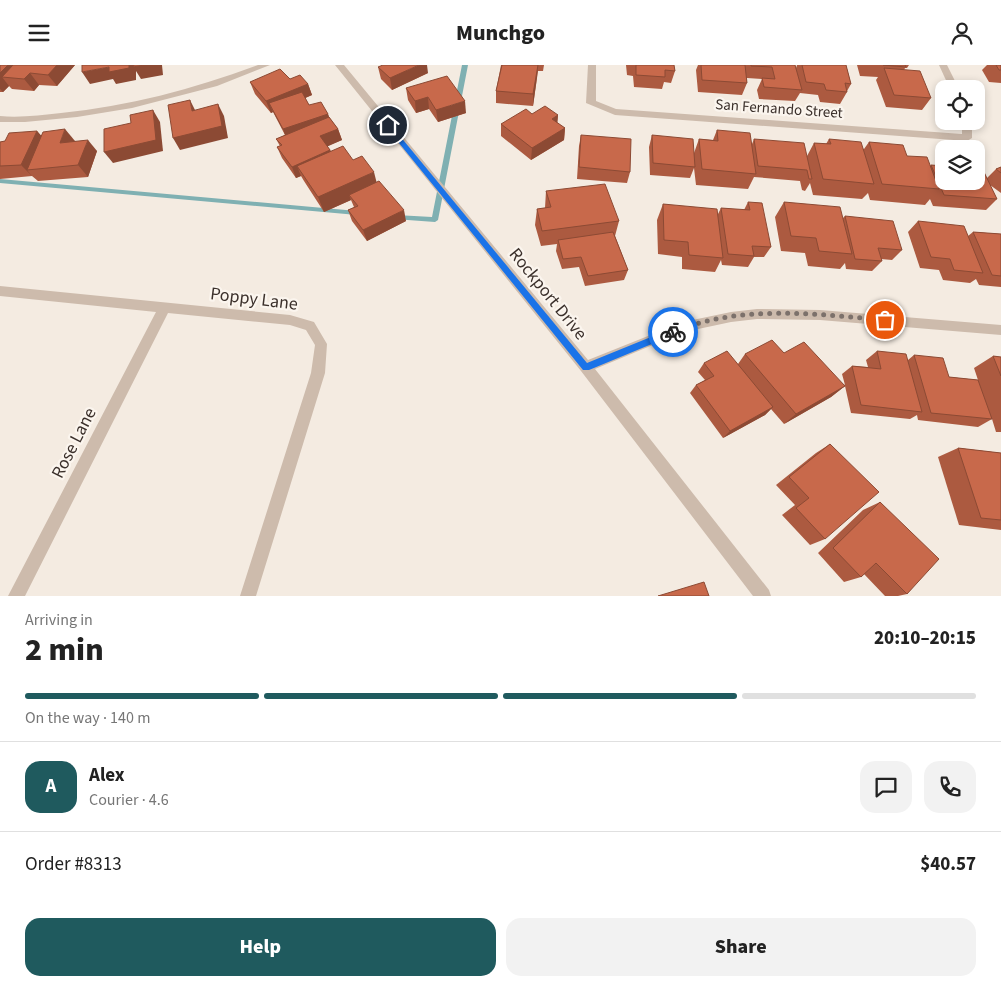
<!DOCTYPE html>
<html lang="en">
<head>
<meta charset="utf-8">
<style>
  :root { --surface:#fff; --page:#f2f2f2; --text:#222; --muted:#767676; --line:#e0e0e0; --accent:#1f5a5e }
  body { margin:0; font-family:"Source Sans 3",sans-serif; background:var(--page); color:var(--text); height:100vh; display:flex; flex-direction:column; font-size:19px; white-space:nowrap }
  * { box-sizing:border-box; margin:0 }
  p { font-size:16px; color:var(--muted) }
  .icon { flex:none; width:28px; height:28px; fill:none; stroke:currentColor; stroke-width:2; stroke-linecap:round; stroke-linejoin:round }
  .map { position:relative; height:531px; overflow:hidden }
  .side { display:flex; flex-direction:column; background:var(--surface); flex:1 }
  .side>* { flex:none }
  .buttons { position:absolute; left:935px; top:15px; display:grid; gap:10px }
  .buttons a { display:grid; place-items:center; width:50px; height:50px; border-radius:10px; background:var(--surface); box-shadow:0 2px 8px #0003; font-size:25px }
  .pin { position:absolute; display:grid; place-items:center; width:42px; height:42px; color:#fff; margin:-21px; border:2px solid #fff; border-radius:50%; box-shadow:0 1px 5px #0007 }
  .courier { position:absolute; display:grid; place-items:center; width:50px; height:50px; margin:-25px; border:4px solid #1a73e8; border-radius:50%; background:#fff; color:#222; box-shadow:0 1px 6px #0007 }
  .head em { font-style:normal; font-weight:800 }
  .head div { display:flex; flex-direction:column-reverse }
  .head { display:flex; align-items:center; justify-content:space-between; height:85px; padding:0 25px }
  h1 { font-size:32px; font-weight:800; line-height:38px }
  .bar { display:grid; grid-template-columns:repeat(4,1fr); gap:8px 5px; align-content:center; height:60px; padding:0 25px }
  .bar i { height:6px; border-radius:4px; background:var(--line) }
  .bar .current { background:var(--accent) }
  .bar p { grid-column:span 4 }
  .line { display:flex; align-items:center; gap:12px; padding:0 25px; border-top:1px solid var(--line) }
  .line div { flex:1 }
  .round { display:grid; place-items:center; flex:none; width:52px; height:52px; border-radius:15px; background:var(--page) }
  .primary-button { display:flex; gap:10px; margin-top:auto; padding:10px 25px }
  .primary-button a { flex:1; height:58px; border-radius:15px; background:var(--accent); color:#fff; font-size:20px; font-weight:800; line-height:58px; text-align:center }
  .primary-button a+a { background:var(--page); color:var(--text) }
  header { display:flex; justify-content:space-between; align-items:center; height:65px; padding:0 25px; background:var(--surface); font-size:22px; font-weight:800 }
  .map>svg:first-child { display:block }
  .lines { fill:none; stroke-linecap:round; stroke-linejoin:round }
  .stream { fill:#7fb0b2; fill-rule:evenodd }
  .street { fill:#cdbbac; fill-rule:evenodd }
  .wall { fill:#ac5a40 }
  .shaded-wall { fill:#8c4a34 }
  .building { fill:#c8694b; stroke:#8c4a34 }
  .route { fill:#1a73e8 }
  .done { stroke:#7c716b; stroke-width:5; stroke-dasharray:0 9 }
  .labels { text-anchor:middle; dominant-baseline:central; stroke-width:4.5; stroke-linejoin:round; paint-order:stroke }
  .far-street-label { font-size:15px; fill:#3b302b; stroke:#fbf5ee }
  .street-label { font-size:18px; fill:#3b302b; stroke:#fbf5ee }
</style>
</head>
<body>
<header><svg class="icon" aria-label="menu" viewBox="0 0 24 24"><path d="M4 6h16M4 12h16M4 18h16"/></svg>Munchgo<svg class="icon" aria-label="person" viewBox="0 0 24 24"><circle cx="12" cy="8" r="4"/><path d="M4 21q1-7 8-7t8 7"/></svg></header>
<div class="map">
<svg width="1001" height="531" viewBox="0 0 1001 531">
  <rect width="100%" height="100%" fill="#f4ebe1"/>
  <g class="lines">
    <g class="stream">
      <path d="M 462,0 L 468,0 L 438,155 L 435,157 L 394,154 L 393,152 L 394,150 L 396,150 L 432,152 Z"/>
      <path d="M 0,114 L 357,146 L 360,148 L 357,150 L 0,118 Z"/>
    </g>
    <g class="street">
      <path d="M 258,0 L 270,0 L 217,21 L 132,43 L 77,52 L 25,57 L 0,57 L 0,51 C 20,53 41,50 61,48 C 129,41 194,24 258,0 Z"/>
      <path d="M 335,0 L 344,0 L 588,295 L 683,257 L 731,247 L 757,244 L 820,245 L 1001,260 L 1001,270 L 820,255 L 757,254 L 731,257 L 684,267 L 595,304 L 769,525 L 771,531 L 753,531 L 581,306 Z"/>
      <path d="M 588,0 L 596,0 L 596,36 L 616,44 L 962,69 L 962,56 L 972,56 L 972,73 L 967,76 L 615,50 L 586,38 Z"/>
      <path d="M 939,0 L 947,0 L 959,24 L 950,24 Z"/>
      <path d="M 0,221 L 290,250 L 314,257 L 327,279 L 325,308 L 256,531 L 240,531 L 311,308 L 315,280 L 306,265 L 290,260 L 168,248 L 25,531 L 8,531 L 156,247 L 0,231 Z"/>
    </g>
  </g>
  <g class="wall">
    <path d="M 0,0 L 75,0 L 57,21 L 39,20 L 34,26 L 12,24 L 9,21 L 3,27 L 0,27 Z"/>
    <path d="M 501,0 L 544,0 L 543,6 L 538,6 L 533,41 L 496,38 L 496,26 Z"/>
    <path d="M 626,0 L 674,0 L 675,6 L 671,18 L 664,17 L 662,24 L 634,22 L 633,11 L 627,10 Z"/>
    <path d="M 698,0 L 795,0 L 796,3 L 797,0 L 846,0 L 851,19 L 847,26 L 847,27 L 840,39 L 820,37 L 818,30 L 800,28 L 795,36 L 759,34 L 757,25 L 762,14 L 747,13 L 747,18 L 742,30 L 698,27 L 696,5 Z"/>
    <path d="M 857,0 L 909,0 L 907,3 L 905,3 L 904,5 L 931,33 L 922,45 L 886,42 L 876,15 L 878,12 L 860,11 Z"/>
    <path d="M 987,0 L 1001,0 L 1001,18 L 989,17 L 982,5 Z"/>
    <path d="M 378,2 L 428,8 L 392,25 L 381,14 Z"/>
    <path d="M 290,14 L 308,19 L 312,30 L 305,33 L 309,40 L 328,49 L 329,52 L 338,64 L 342,75 L 327,81 L 331,86 L 353,95 L 376,117 L 406,156 L 367,176 L 352,156 L 348,145 L 354,142 L 351,135 L 324,147 L 304,116 L 301,111 L 296,113 L 282,93 L 277,82 L 280,81 L 276,74 L 285,70 L 273,47 L 271,48 L 255,29 L 250,17 Z"/>
    <path d="M 406,23 L 466,48 L 438,57 L 429,44 L 416,48 L 408,35 Z"/>
    <path d="M 532,49 L 558,50 L 557,58 L 565,63 L 564,75 L 531,95 L 501,71 L 501,59 Z"/>
    <path d="M 717,65 L 752,79 L 754,74 L 807,91 L 814,78 L 826,79 L 829,74 L 864,84 L 869,77 L 907,91 L 930,101 L 931,100 L 987,113 L 996,104 L 1001,102 L 1001,128 L 990,120 L 997,134 L 986,145 L 933,141 L 930,134 L 925,140 L 870,135 L 868,128 L 862,134 L 813,130 L 810,118 L 805,126 L 802,125 L 800,116 L 754,112 L 748,124 L 696,120 L 694,103 L 690,113 L 650,110 L 649,82 L 652,70 L 694,88 L 699,74 L 713,75 Z"/>
    <path d="M 37,66 L 41,71 L 75,76 L 97,86 L 88,112 L 38,116 L 32,111 L 0,114 L 0,77 L 5,76 Z"/>
    <path d="M 581,70 L 630,107 L 627,118 L 577,114 L 579,81 Z"/>
    <path d="M 546,126 L 619,156 L 615,171 L 628,205 L 624,215 L 585,221 L 579,202 L 562,204 L 556,186 L 557,179 L 541,181 L 535,160 L 537,144 L 545,143 Z"/>
    <path d="M 748,137 L 771,182 L 764,192 L 754,192 L 748,202 L 722,200 L 721,195 L 715,207 L 682,204 L 682,192 L 658,189 L 657,155 L 663,139 L 718,149 L 721,143 L 744,145 Z"/>
    <path d="M 784,137 L 843,153 L 845,151 L 902,185 L 892,195 L 881,194 L 882,196 L 872,206 L 846,204 L 845,198 L 840,204 L 808,201 L 805,188 L 781,186 L 775,152 Z"/>
    <path d="M 918,156 L 968,171 L 973,167 L 1001,169 L 1001,222 L 979,220 L 976,214 L 970,218 L 943,215 L 939,205 L 920,203 L 908,167 Z"/>
    <path d="M 877,286 L 908,295 L 914,290 L 949,312 L 978,315 L 974,303 L 993,291 L 1001,292 L 1001,367 L 996,367 L 992,354 L 978,362 L 918,355 L 917,350 L 910,354 L 851,348 L 845,321 L 831,332 L 784,359 L 771,344 L 765,350 L 723,373 L 690,328 L 696,320 L 705,315 L 698,307 L 704,298 L 738,299 L 745,289 L 784,288 L 845,320 L 842,309 L 852,301 L 868,302 L 866,295 Z"/>
    <path d="M 830,379 L 825,474 L 810,480 L 782,450 L 795,440 L 776,420 L 816,388 Z"/>
    <path d="M 958,383 L 1001,388 L 1001,465 L 959,460 L 938,392 Z"/>
    <path d="M 880,437 L 907,529 L 898,531 L 885,531 L 864,509 L 861,512 L 844,517 L 818,488 L 863,445 Z"/>
  </g>
  <g class="shaded-wall">
    <path d="M 8,0 L 26,0 L 2,12 L 9,21 L 3,27 L 0,24 L 0,8 Z"/>
    <path d="M 57,0 L 75,0 L 57,21 L 48,10 Z"/>
    <path d="M 129,0 L 162,0 L 163,10 L 141,14 L 136,6 L 136,15 L 116,19 L 113,14 L 90,19 L 82,7 L 109,2 Z"/>
    <path d="M 419,0 L 427,0 L 428,8 L 392,25 L 390,13 Z"/>
    <path d="M 538,0 L 537,12 L 533,41 L 533,29 Z"/>
    <path d="M 30,8 L 39,20 L 34,26 L 24,14 Z"/>
    <path d="M 308,19 L 312,30 L 274,47 L 269,38 L 273,47 L 271,48 L 266,36 Z"/>
    <path d="M 428,32 L 429,44 L 416,48 L 415,36 Z"/>
    <path d="M 190,35 L 196,47 L 192,46 Z"/>
    <path d="M 465,36 L 466,48 L 438,57 L 436,45 Z"/>
    <path d="M 218,39 L 224,51 L 228,73 L 180,85 L 173,73 Z"/>
    <path d="M 153,45 L 160,57 L 163,86 L 113,98 L 104,87 Z"/>
    <path d="M 328,49 L 332,61 L 287,76 L 283,64 Z"/>
    <path d="M 558,50 L 557,62 L 552,54 Z"/>
    <path d="M 565,63 L 564,75 L 531,95 L 532,83 Z"/>
    <path d="M 65,64 L 75,76 L 60,78 Z"/>
    <path d="M 338,64 L 342,75 L 324,83 L 320,71 Z"/>
    <path d="M 37,66 L 47,77 L 27,105 L 32,111 L 21,100 Z"/>
    <path d="M 88,75 L 97,86 L 88,112 L 78,100 Z"/>
    <path d="M 330,85 L 334,97 L 297,101 L 301,111 L 296,113 L 292,102 Z"/>
    <path d="M 374,107 L 378,123 L 349,130 L 351,135 L 324,147 L 318,132 Z"/>
    <path d="M 404,145 L 406,156 L 367,176 L 363,165 Z"/>
    <path d="M 845,321 L 831,332 L 784,359 L 796,349 Z"/>
    <path d="M 773,342 L 765,350 L 723,373 L 730,366 Z"/>
  </g>
  <g class="building">
    <path d="M 0,0 L 8,0 L 0,8 Z"/>
    <path d="M 13,0 L 57,0 L 48,10 L 30,8 L 24,14 L 2,12 Z"/>
    <path d="M 82,0 L 129,0 L 129,3 L 109,7 L 109,2 L 82,7 Z"/>
    <path d="M 134,0 L 144,0 L 133,2 Z"/>
    <path d="M 383,0 L 419,0 L 390,13 L 378,2 Z"/>
    <path d="M 502,0 L 538,0 L 533,29 L 496,26 Z"/>
    <path d="M 636,0 L 674,0 L 675,6 L 665,5 L 665,12 L 636,10 Z"/>
    <path d="M 701,0 L 745,0 L 747,18 L 702,15 Z"/>
    <path d="M 751,0 L 795,0 L 802,25 L 764,22 L 762,13 L 775,14 L 772,2 L 751,1 Z"/>
    <path d="M 802,0 L 846,0 L 851,19 L 845,18 L 847,27 L 826,25 L 824,19 L 806,17 Z"/>
    <path d="M 883,0 L 905,0 L 906,2 Z"/>
    <path d="M 996,0 L 1001,0 L 1001,5 L 999,5 Z"/>
    <path d="M 884,3 L 920,6 L 931,33 L 894,30 Z"/>
    <path d="M 280,4 L 290,14 L 300,10 L 308,19 L 266,36 L 250,17 Z"/>
    <path d="M 447,11 L 465,36 L 436,45 L 428,32 L 415,36 L 406,23 Z"/>
    <path d="M 302,27 L 309,40 L 321,37 L 328,49 L 283,64 L 269,38 Z"/>
    <path d="M 190,35 L 192,46 L 218,39 L 222,61 L 173,73 L 168,40 Z"/>
    <path d="M 545,41 L 558,50 L 552,54 L 565,63 L 532,83 L 501,59 L 526,44 L 532,49 Z"/>
    <path d="M 153,45 L 156,75 L 104,87 L 104,64 L 131,58 L 130,50 Z"/>
    <path d="M 329,52 L 338,64 L 320,71 L 330,85 L 292,102 L 277,82 L 282,80 L 276,74 Z"/>
    <path d="M 65,64 L 60,78 L 88,75 L 78,100 L 27,105 L 43,67 Z"/>
    <path d="M 717,65 L 750,68 L 756,109 L 702,104 L 699,74 L 718,76 Z"/>
    <path d="M 37,66 L 21,100 L 0,101 L 0,77 L 5,76 L 9,68 Z"/>
    <path d="M 581,70 L 631,74 L 630,107 L 579,102 Z"/>
    <path d="M 652,70 L 693,74 L 695,102 L 653,98 Z"/>
    <path d="M 754,74 L 804,78 L 812,114 L 809,114 L 807,105 L 758,101 Z"/>
    <path d="M 829,74 L 861,77 L 874,119 L 823,114 L 814,78 L 831,79 Z"/>
    <path d="M 869,77 L 903,80 L 907,91 L 927,92 L 939,124 L 882,119 Z"/>
    <path d="M 343,81 L 353,95 L 362,91 L 374,107 L 318,132 L 297,101 Z"/>
    <path d="M 931,100 L 944,101 L 944,116 L 976,116 L 976,103 L 982,103 L 997,134 L 944,130 Z"/>
    <path d="M 1001,102 L 1001,108 L 996,104 Z"/>
    <path d="M 379,116 L 404,145 L 363,165 L 348,145 L 358,141 L 349,130 Z"/>
    <path d="M 605,119 L 619,156 L 542,166 L 537,144 L 551,142 L 546,126 Z"/>
    <path d="M 748,137 L 762,138 L 771,182 L 752,181 L 754,191 L 728,189 L 721,143 L 750,145 Z"/>
    <path d="M 784,137 L 840,142 L 852,189 L 819,186 L 816,173 L 791,171 Z"/>
    <path d="M 663,139 L 717,144 L 723,193 L 689,190 L 688,177 L 664,175 Z"/>
    <path d="M 845,151 L 893,156 L 902,185 L 878,183 L 882,196 L 855,194 Z"/>
    <path d="M 918,156 L 964,161 L 983,208 L 954,205 L 950,194 L 931,192 Z"/>
    <path d="M 613,167 L 628,205 L 588,211 L 581,192 L 563,194 L 558,175 Z"/>
    <path d="M 973,167 L 1001,169 L 1001,211 L 992,210 Z"/>
    <path d="M 772,275 L 784,288 L 804,277 L 845,321 L 796,349 L 745,289 Z"/>
    <path d="M 727,286 L 773,342 L 730,366 L 696,320 L 714,311 L 704,298 Z"/>
    <path d="M 877,286 L 906,289 L 922,347 L 861,340 L 852,301 L 881,304 Z"/>
    <path d="M 914,290 L 943,293 L 949,312 L 978,315 L 992,354 L 931,348 Z"/>
    <path d="M 993,291 L 1001,292 L 1001,311 Z"/>
    <path d="M 830,379 L 879,427 L 825,474 L 796,443 L 809,433 L 789,412 Z"/>
    <path d="M 958,383 L 1001,388 L 1001,455 L 981,453 Z"/>
    <path d="M 880,437 L 939,494 L 907,529 L 876,498 L 861,512 L 833,483 Z"/>
    <path d="M 704,517 L 709,531 L 658,531 Z"/>
  </g>
  <path class="route" d="M 386,59 L 390,59 L 587,298 L 673,263 L 677,267 L 676,269 L 589,305 L 583,305 L 386,62 Z"/>
  <g class="lines">
    <path class="done" d="M 673,267 C 740,239 815,249 885,255"/>
  </g>
  <g class="labels">
    <g class="far-street-label">
      <text transform="translate(779 44) rotate(4)">San Fernando Street</text>
    </g>
    <g class="street-label">
      <text transform="translate(548 229) rotate(51)">Rockport Drive</text>
      <text transform="translate(254 234) rotate(7)">Poppy Lane</text>
      <text transform="translate(74 378) rotate(-63)">Rose Lane</text>
    </g>
  </g>
</svg>
<div class="buttons">
<a><svg class="icon" aria-label="locate" viewBox="0 0 24 24"><circle cx="12" cy="12" r="6"/><path d="M12 2v4M12 18v4M2 12h4M18 12h4"/></svg></a>
<a><svg class="icon" aria-label="layers" viewBox="0 0 24 24"><path d="M12 4l9 5-9 5-9-5zM3 14l9 5 9-5"/></svg></a>
</div>
<div class="pin" style="left:885px;top:255px;background:#ea580c"><svg class="icon" aria-label="bag" viewBox="0 0 24 24"><path d="M5 8h14l-1 12H6zM9 8a3 3 0 0 1 6 0"/></svg></div>
<div class="pin" style="left:388px;top:60px;background:#1f2937"><svg class="icon" aria-label="home" viewBox="0 0 24 24"><path d="M3 11l9-7 9 7M6 9v11h12V9"/></svg></div>
<div class="courier" style="left:673px;top:267px"><svg class="icon" aria-label="bike" viewBox="0 0 24 24"><circle cx="6" cy="16" r="4"/><circle cx="18" cy="16" r="4"/><path d="M6 16l4-8h5l3 8M10 8l3 8H6M13 5h3"/></svg></div>
</div>
<section class="side">
<div class="head"><div><h1>2 min</h1><p>Arriving in</p></div><em>20:10–20:15</em></div>
<div class="bar"><i class="current"></i><i class="current"></i><i class="current"></i><i></i><p>On the way · 140 m</p></div>
<div class="line" style="height:90px"><b class="round" style="background:var(--accent);color:#fff">A</b><div><b>Alex</b><p>Courier · 4.6</p></div><a class="round"><svg class="icon" aria-label="chat" viewBox="0 0 24 24"><path d="M4 5h16v11H9l-5 4z"/></svg></a><a class="round"><svg class="icon" aria-label="phone" viewBox="0 0 24 24"><path d="M5 4h4l2 5-3 2q2 4 5 5l2-3 5 2v4C11 20 4 13 5 4z"/></svg></a></div>
<div class="line" style="height:65px"><div>Order #8313</div><b>$40.57</b></div>
<div class="primary-button"><a>Help</a><a>Share</a></div>
</section>
</body>
</html>
